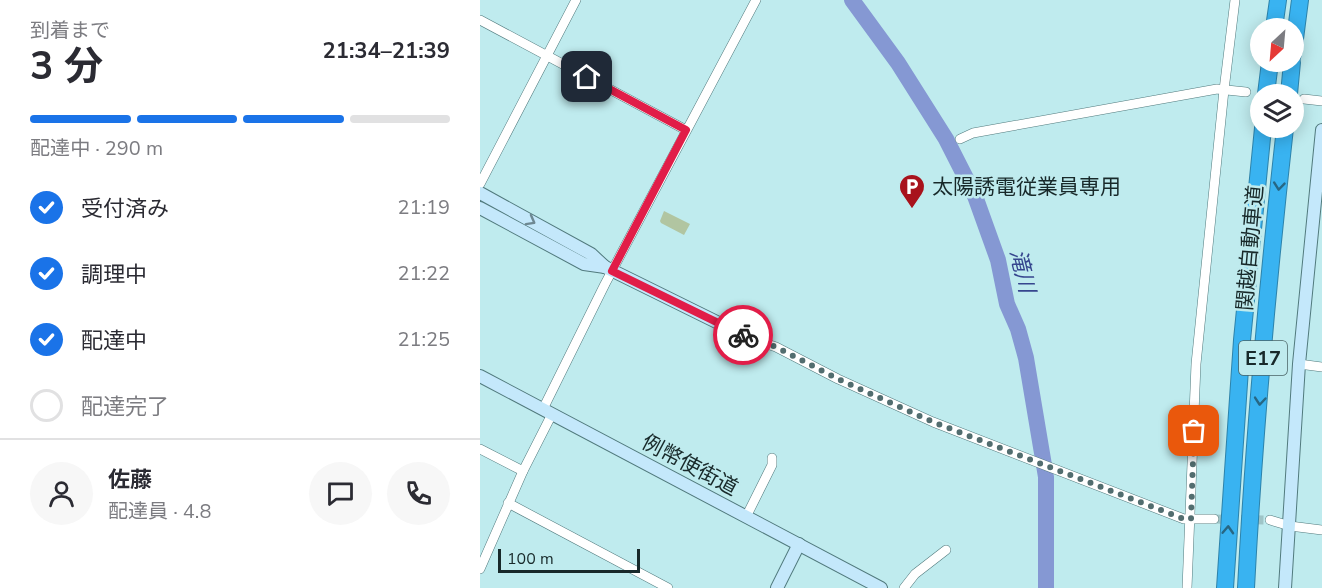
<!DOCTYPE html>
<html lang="ja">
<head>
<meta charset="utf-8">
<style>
  :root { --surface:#fff; --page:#f7f7f7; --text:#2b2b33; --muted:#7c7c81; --line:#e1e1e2; --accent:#1a73e8 }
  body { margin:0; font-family:"Nunito Sans","Noto Sans JP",sans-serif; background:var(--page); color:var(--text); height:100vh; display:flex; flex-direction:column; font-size:22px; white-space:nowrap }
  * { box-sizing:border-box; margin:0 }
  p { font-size:20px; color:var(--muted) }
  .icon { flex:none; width:33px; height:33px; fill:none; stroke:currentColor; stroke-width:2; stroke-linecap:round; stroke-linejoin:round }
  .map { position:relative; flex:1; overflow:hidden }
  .sheet { display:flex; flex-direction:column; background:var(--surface); width:480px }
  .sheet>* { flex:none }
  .needle { width:39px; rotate:206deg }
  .controls { position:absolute; left:770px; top:18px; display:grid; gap:12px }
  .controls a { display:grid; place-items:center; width:54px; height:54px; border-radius:50%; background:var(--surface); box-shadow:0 3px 15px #0003; font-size:30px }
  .scale { position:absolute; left:18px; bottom:15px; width:142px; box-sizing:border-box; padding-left:6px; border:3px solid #18292a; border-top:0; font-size:16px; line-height:21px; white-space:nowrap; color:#18292a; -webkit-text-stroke:4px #bfebee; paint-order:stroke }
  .pin { position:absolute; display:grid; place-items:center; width:51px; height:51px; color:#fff; margin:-26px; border-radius:12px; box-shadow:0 3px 9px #0006 }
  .courier { position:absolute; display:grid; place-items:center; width:60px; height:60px; margin:-30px; border:4px solid #e11d48; border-radius:50%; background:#fff; color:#222; box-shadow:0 2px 8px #0007 }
  .overview em { font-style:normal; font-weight:700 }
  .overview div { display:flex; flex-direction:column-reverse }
  .overview { display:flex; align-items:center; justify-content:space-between; height:102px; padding:0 30px }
  h1 { font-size:39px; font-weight:700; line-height:45px }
  .bar { display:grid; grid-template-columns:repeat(4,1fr); gap:9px 6px; align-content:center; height:72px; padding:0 30px }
  .bar i { height:8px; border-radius:4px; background:var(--line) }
  .bar .current { background:var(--accent) }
  .bar p { grid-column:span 4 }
  .line { display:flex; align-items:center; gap:15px; padding:0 30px; border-top:2px solid var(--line) }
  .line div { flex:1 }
  .round { display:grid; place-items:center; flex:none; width:63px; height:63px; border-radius:32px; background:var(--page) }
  ol { padding:0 30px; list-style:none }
  li { display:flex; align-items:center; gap:18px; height:66px }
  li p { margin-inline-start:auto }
  li .icon { padding:6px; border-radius:50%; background:var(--accent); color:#fff; stroke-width:4 }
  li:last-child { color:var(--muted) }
  li i { width:33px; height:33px; border:3px solid var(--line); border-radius:50% }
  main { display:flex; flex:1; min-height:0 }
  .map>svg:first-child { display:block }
  .green { fill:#b1c5a1 }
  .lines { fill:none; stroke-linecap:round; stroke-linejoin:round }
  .river { stroke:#8598d3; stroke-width:16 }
  .street-tunnel { stroke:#9ec4c7; stroke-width:9; stroke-dasharray:9 4.5; stroke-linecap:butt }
  .street-casing { stroke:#517a7d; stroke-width:10 }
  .secondary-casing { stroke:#517a7d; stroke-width:14 }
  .highway-casing { stroke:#2d83ab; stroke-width:18 }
  .street { stroke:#fff; stroke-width:9 }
  .secondary { stroke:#c4e8fb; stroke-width:12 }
  .highway { stroke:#39b3f1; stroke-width:16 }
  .oneway { stroke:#276784 }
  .oneway2 { stroke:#6e8892 }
  .done { stroke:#526d6f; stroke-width:6; stroke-dasharray:0 10.8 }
  .route { stroke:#e11d48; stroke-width:8 }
  .labels { text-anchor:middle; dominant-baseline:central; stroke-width:5; stroke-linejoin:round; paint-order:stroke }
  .shield { fill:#bfebee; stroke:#4a6365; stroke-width:1.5 }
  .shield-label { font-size:20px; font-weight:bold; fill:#18292a }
  .poi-label { font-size:21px; fill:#18292a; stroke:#bfebee; text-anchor:start }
  .street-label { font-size:21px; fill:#18292a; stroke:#bfebee }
  .water-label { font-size:22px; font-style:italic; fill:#36468e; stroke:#bfebee }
</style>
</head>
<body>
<main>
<section class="sheet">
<div class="overview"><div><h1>3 分</h1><p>到着まで</p></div><em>21:34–21:39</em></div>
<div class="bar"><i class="current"></i><i class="current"></i><i class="current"></i><i></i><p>配達中 · 290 m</p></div>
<ol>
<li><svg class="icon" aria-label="check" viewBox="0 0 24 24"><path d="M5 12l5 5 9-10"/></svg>受付済み<p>21:19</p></li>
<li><svg class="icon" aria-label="check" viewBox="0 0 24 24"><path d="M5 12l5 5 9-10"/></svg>調理中<p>21:22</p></li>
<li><svg class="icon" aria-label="check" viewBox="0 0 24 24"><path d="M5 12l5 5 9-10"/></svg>配達中<p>21:25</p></li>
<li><i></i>配達完了</li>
</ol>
<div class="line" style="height:108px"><a class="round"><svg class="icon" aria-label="person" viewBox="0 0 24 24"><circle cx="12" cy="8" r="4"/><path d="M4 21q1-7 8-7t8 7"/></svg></a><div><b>佐藤</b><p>配達員 · 4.8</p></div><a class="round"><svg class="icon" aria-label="chat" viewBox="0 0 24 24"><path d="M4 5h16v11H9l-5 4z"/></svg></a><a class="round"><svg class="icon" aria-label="phone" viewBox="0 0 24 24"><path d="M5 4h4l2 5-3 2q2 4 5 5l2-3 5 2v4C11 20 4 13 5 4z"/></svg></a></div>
</section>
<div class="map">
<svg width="842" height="588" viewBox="0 0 842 588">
  <rect width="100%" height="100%" fill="#bfebee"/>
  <path class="green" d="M 184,211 L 210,224 L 204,235 L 181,223 L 180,221 Z"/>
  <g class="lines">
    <path class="river" d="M 372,0 L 418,63 L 466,139 L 495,196 L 518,260 L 527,304 L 538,329 L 546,358 L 566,477 L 566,588"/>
    <path class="street-tunnel" d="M 734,519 L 790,520"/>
    <defs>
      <g id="street">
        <path d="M 0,20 L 206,130"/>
        <path d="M 824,99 L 842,101"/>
        <path d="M 480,139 L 493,133 L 737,89 L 766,92"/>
        <path d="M 0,184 L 96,0"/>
        <path d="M 267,337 L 296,347 L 358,379 L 453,422 L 704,519 L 734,519"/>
        <path d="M 819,364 L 842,367"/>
        <path d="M 63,409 L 125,284 L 276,0"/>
        <path d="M 0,449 L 43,471"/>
        <path d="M 28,503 L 188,588"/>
        <path d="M 266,517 L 292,465 L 292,458"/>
        <path d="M 790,520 L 810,526 L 842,530"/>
        <path d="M 0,569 L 43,471 L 72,414"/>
        <path d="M 424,588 L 435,574 L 466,550"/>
        <path d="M 707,588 L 716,364 L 744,90 L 755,0"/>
      </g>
      <g id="secondary">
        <path d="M 0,193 L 111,254 L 125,267"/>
        <path d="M 0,208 L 104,264 L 125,267 L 267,337"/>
        <path d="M 0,376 L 401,588"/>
        <path d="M 297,588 L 319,544"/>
        <path d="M 805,588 L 819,364 L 842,130"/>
      </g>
      <g id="highway">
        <path d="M 794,28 L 798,0"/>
        <path d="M 813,54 L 820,0"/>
        <path d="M 786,94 L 790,62"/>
        <path d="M 809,94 L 812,62"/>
        <path d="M 745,588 L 762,340 L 783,128"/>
        <path d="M 766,588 C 774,434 788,280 805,128"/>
      </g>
    </defs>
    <use href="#street" class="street-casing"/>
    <use href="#secondary" class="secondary-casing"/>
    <use href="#highway" class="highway-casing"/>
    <use href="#street" class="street"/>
    <use href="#secondary" class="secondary"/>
    <use href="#highway" class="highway"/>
  </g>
  <defs><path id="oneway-chevron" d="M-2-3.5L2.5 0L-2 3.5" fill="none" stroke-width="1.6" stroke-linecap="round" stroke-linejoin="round" transform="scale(1.5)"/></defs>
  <g class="oneway">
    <use href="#oneway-chevron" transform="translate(799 186) rotate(96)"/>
    <use href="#oneway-chevron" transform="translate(780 401) rotate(95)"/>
    <use href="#oneway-chevron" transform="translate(748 530) rotate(-87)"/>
  </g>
  <use class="oneway2" href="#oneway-chevron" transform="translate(51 221) rotate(29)"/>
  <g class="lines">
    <path class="done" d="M 263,335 L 296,347 L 358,379 L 453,422 L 704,519 L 711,519 L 714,431"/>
    <path class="route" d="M 107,77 L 206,130 L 132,271 L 263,335"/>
  </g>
  <defs>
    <symbol id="parking-pin" viewBox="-11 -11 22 30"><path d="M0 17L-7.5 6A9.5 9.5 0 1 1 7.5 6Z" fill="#a8121c" stroke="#bfebee"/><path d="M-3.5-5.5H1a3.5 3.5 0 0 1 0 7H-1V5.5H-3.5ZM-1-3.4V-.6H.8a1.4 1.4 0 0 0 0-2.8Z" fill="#fff"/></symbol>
  </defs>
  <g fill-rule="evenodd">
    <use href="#parking-pin" x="417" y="172" width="30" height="40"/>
  </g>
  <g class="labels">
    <rect class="shield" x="759" y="341" width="48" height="34" rx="4.5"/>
    <g class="shield-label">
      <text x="783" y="358">E17</text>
    </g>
    <g class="poi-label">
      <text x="452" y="187">太陽誘電従業員専用</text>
    </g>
    <g class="street-label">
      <text transform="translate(770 248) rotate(-85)">関越自動車道</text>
      <text transform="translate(210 465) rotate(28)">例幣使街道</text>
    </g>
    <g class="water-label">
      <text transform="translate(542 271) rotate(76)">滝川</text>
    </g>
  </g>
</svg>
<div class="controls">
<a><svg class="needle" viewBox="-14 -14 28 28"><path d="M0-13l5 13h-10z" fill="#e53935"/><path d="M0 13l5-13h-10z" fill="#7c7c81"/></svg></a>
<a><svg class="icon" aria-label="layers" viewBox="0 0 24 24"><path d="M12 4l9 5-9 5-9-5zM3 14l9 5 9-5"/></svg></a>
</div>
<div class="scale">100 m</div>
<div class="pin" style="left:714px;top:431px;background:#ea580c"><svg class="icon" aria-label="bag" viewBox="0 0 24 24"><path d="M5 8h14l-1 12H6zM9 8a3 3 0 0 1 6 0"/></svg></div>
<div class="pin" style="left:107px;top:77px;background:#1f2937"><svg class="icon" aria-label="home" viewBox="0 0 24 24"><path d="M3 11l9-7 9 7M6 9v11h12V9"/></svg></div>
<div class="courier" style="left:263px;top:335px"><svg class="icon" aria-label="bike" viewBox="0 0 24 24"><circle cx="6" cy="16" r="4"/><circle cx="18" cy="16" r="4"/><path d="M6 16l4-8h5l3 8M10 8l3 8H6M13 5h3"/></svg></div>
</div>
</main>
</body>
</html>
